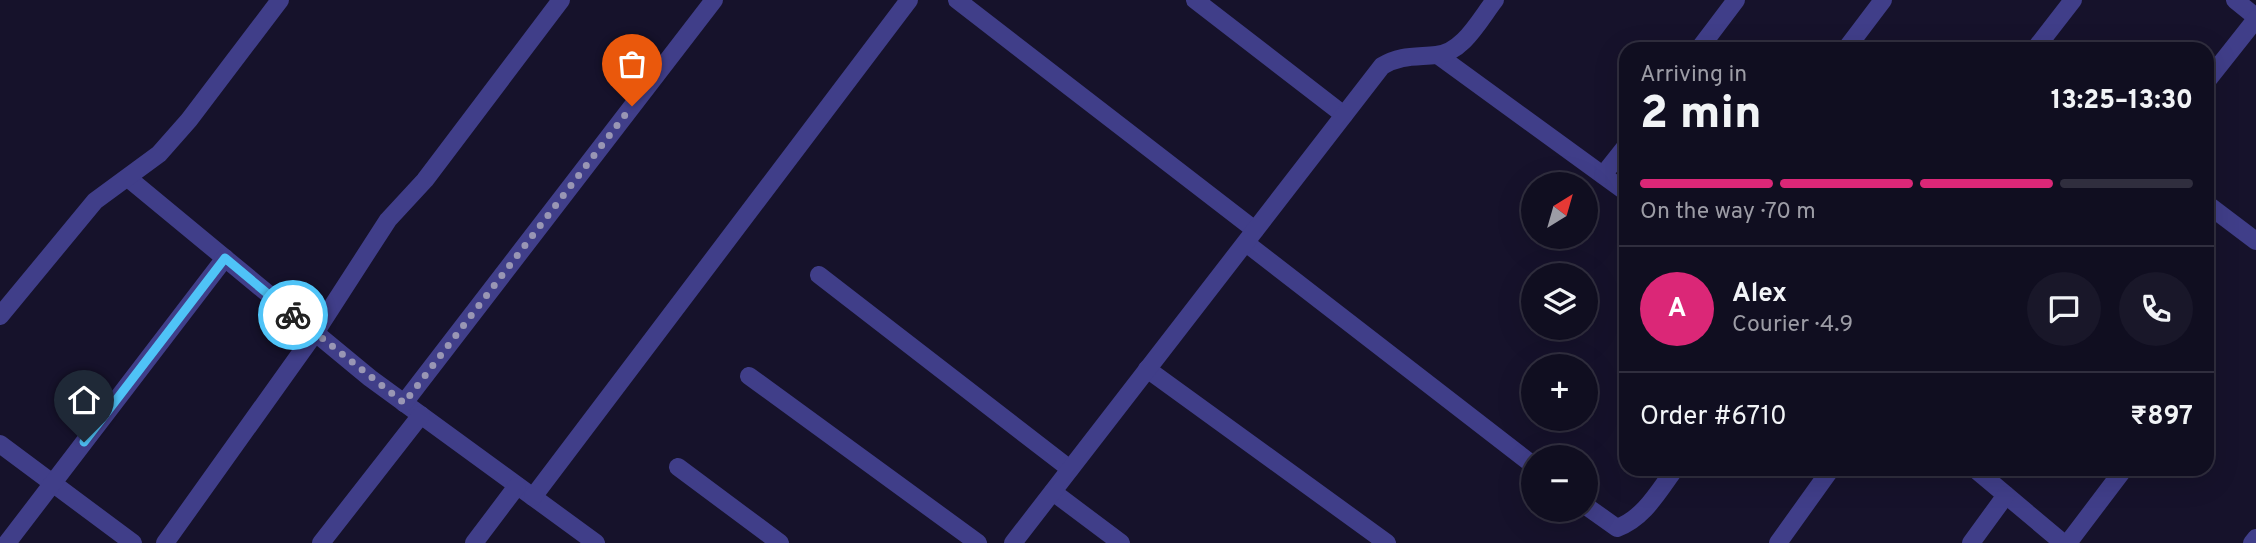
<!DOCTYPE html>
<html lang="en">
<head>
<meta charset="utf-8">
<style>
  :root { --surface:#100e20; --page:#191729; --text:#f1f3f6; --muted:#9c9ca5; --line:#302e3e; --accent:#db2777 }
  body { margin:0; font-family:Overpass,sans-serif; background:var(--page); color:var(--text); height:100vh; display:flex; flex-direction:column; font-size:26px; white-space:nowrap }
  * { box-sizing:border-box; margin:0 }
  p { font-size:23px; color:var(--muted) }
  .icon { flex:none; width:38px; height:38px; fill:none; stroke:currentColor; stroke-width:2; stroke-linecap:round; stroke-linejoin:round }
  .map { position:relative; flex:1; overflow:hidden }
  .panel { position:absolute; left:1619px; top:42px; width:595px; height:434px; display:flex; flex-direction:column; background:var(--surface); border-radius:21px; box-shadow:0 7px 28px #0002,0 0 0 2px var(--line) }
  .panel>* { flex:none }
  .needle { width:46px; rotate:37deg }
  .controls { position:absolute; left:1521px; top:172px; display:grid; gap:14px }
  .controls a { display:grid; place-items:center; width:77px; height:77px; border-radius:50%; background:var(--surface); box-shadow:0 7px 28px #0002,0 0 0 2px var(--line); font-size:35px }
  .pin { position:absolute; display:grid; place-items:center; width:60px; height:60px; color:#fff; margin:-72px -30px; border-radius:50% 50% 50% 0; rotate:-45deg; box-shadow:0 0 7px #0007 }
  .pin .icon { rotate:45deg }
  .courier { position:absolute; display:grid; place-items:center; width:70px; height:70px; margin:-35px; border:5px solid #4fc3f7; border-radius:50%; background:#fff; color:#222; box-shadow:0 2px 9px #0007 }
  .overview em { font-style:normal; font-weight:800 }
  .overview div { display:flex; flex-direction:column-reverse }
  .overview { display:flex; align-items:center; justify-content:space-between; height:119px; padding:0 21px }
  h1 { font-size:46px; font-weight:800; line-height:52px }
  .bar { display:grid; grid-template-columns:repeat(4,1fr); gap:10px 7px; align-content:center; height:84px; padding:0 21px }
  .bar i { height:9px; border-radius:5px; background:var(--line) }
  .bar .active { background:var(--accent) }
  .bar p { grid-column:span 4 }
  .line { display:flex; align-items:center; gap:18px; padding:0 21px; border-top:2px solid var(--line) }
  .line div { flex:1 }
  .round { display:grid; place-items:center; flex:none; width:74px; height:74px; border-radius:37px; background:var(--page) }
  .map>svg:first-child { display:block }
  .lines { fill:none; stroke-linecap:round; stroke-linejoin:round }
  .minor { stroke:#403e89; stroke-width:18 }
  .done { stroke:#9996b4; stroke-width:7; stroke-dasharray:0 12.6 }
  .route { stroke:#4fc3f7; stroke-width:9 }
</style>
</head>
<body>
<div class="map">
<svg width="2256" height="543" viewBox="0 0 2256 543">
  <rect width="100%" height="100%" fill="#16122b"/>
  <g class="lines">
    <g class="minor">
      <path d="M 957,0 L 1255,230"/>
      <path d="M 1195,0 L 1344,115"/>
      <path d="M 2235,0 L 2256,17"/>
      <path d="M 1699,49 L 1736,0"/>
      <path d="M 1846,49 L 1883,0"/>
      <path d="M 2035,49 L 2073,0"/>
      <path d="M 1439,56 L 1626,192"/>
      <path d="M 2207,81 L 2256,19"/>
      <path d="M 1603,175 L 1626,146"/>
      <path d="M 128,178 L 370,378 L 596,543"/>
      <path d="M 2207,204 L 2256,241"/>
      <path d="M 1246,243 L 1533,465"/>
      <path d="M 819,275 L 1070,469"/>
      <path d="M 0,316 L 95,201 L 159,154 L 189,120 L 280,0"/>
      <path d="M 1147,369 L 1387,543"/>
      <path d="M 749,376 L 978,543"/>
      <path d="M 404,403 L 714,0"/>
      <path d="M 0,444 L 133,543"/>
      <path d="M 678,467 L 780,543"/>
      <path d="M 1975,469 L 2063,543"/>
      <path d="M 1053,492 L 1121,543"/>
      <path d="M 533,497 L 909,0"/>
      <path d="M 1586,506 L 1617,528 C 1644,518 1658,492 1675,469"/>
      <path d="M 7,543 L 225,258"/>
      <path d="M 165,543 L 315,333 L 388,220 L 425,180 L 561,0"/>
      <path d="M 321,543 L 421,415"/>
      <path d="M 474,543 L 517,486"/>
      <path d="M 1013,543 L 1382,66 C 1400,55 1415,57 1436,55 C 1463,53 1480,19 1495,0"/>
      <path d="M 1778,543 L 1831,469"/>
      <path d="M 1971,543 L 2006,495"/>
      <path d="M 2068,543 L 2124,469"/>
      <path d="M 2252,543 L 2256,538"/>
    </g>
  </g>
  <g class="lines">
    <path class="done" d="M 293,315 L 404,403 L 632,106"/>
    <path class="route" d="M 84,442 L 225,258 L 293,315"/>
  </g>
</svg>
<div class="controls">
<a><svg class="needle" viewBox="-14 -14 28 28"><path d="M0-13l5 13h-10z" fill="#e53935"/><path d="M0 13l5-13h-10z" fill="#9c9ca5"/></svg></a>
<a><svg class="icon" aria-label="layers" viewBox="0 0 24 24"><path d="M12 4l9 5-9 5-9-5zM3 14l9 5 9-5"/></svg></a>
<a>+</a>
<a>−</a>
</div>
<div class="pin" style="left:632px;top:106px;background:#ea580c"><svg class="icon" aria-label="bag" viewBox="0 0 24 24"><path d="M5 8h14l-1 12H6zM9 8a3 3 0 0 1 6 0"/></svg></div>
<div class="pin" style="left:84px;top:442px;background:#1f2937"><svg class="icon" aria-label="home" viewBox="0 0 24 24"><path d="M3 11l9-7 9 7M6 9v11h12V9"/></svg></div>
<div class="courier" style="left:293px;top:315px"><svg class="icon" aria-label="bike" viewBox="0 0 24 24"><circle cx="6" cy="16" r="4"/><circle cx="18" cy="16" r="4"/><path d="M6 16l4-8h5l3 8M10 8l3 8H6M13 5h3"/></svg></div>
<section class="panel">
<div class="overview"><div><h1>2 min</h1><p>Arriving in</p></div><em>13:25–13:30</em></div>
<div class="bar"><i class="active"></i><i class="active"></i><i class="active"></i><i></i><p>On the way · 70 m</p></div>
<div class="line" style="height:126px"><b class="round" style="background:var(--accent);color:#fff">A</b><div><b>Alex</b><p>Courier · 4.9</p></div><a class="round"><svg class="icon" aria-label="chat" viewBox="0 0 24 24"><path d="M4 5h16v11H9l-5 4z"/></svg></a><a class="round"><svg class="icon" aria-label="phone" viewBox="0 0 24 24"><path d="M5 4h4l2 5-3 2q2 4 5 5l2-3 5 2v4C11 20 4 13 5 4z"/></svg></a></div>
<div class="line" style="height:91px"><div>Order #6710</div><b>₹897</b></div>
</section>
</div>
</body>
</html>
